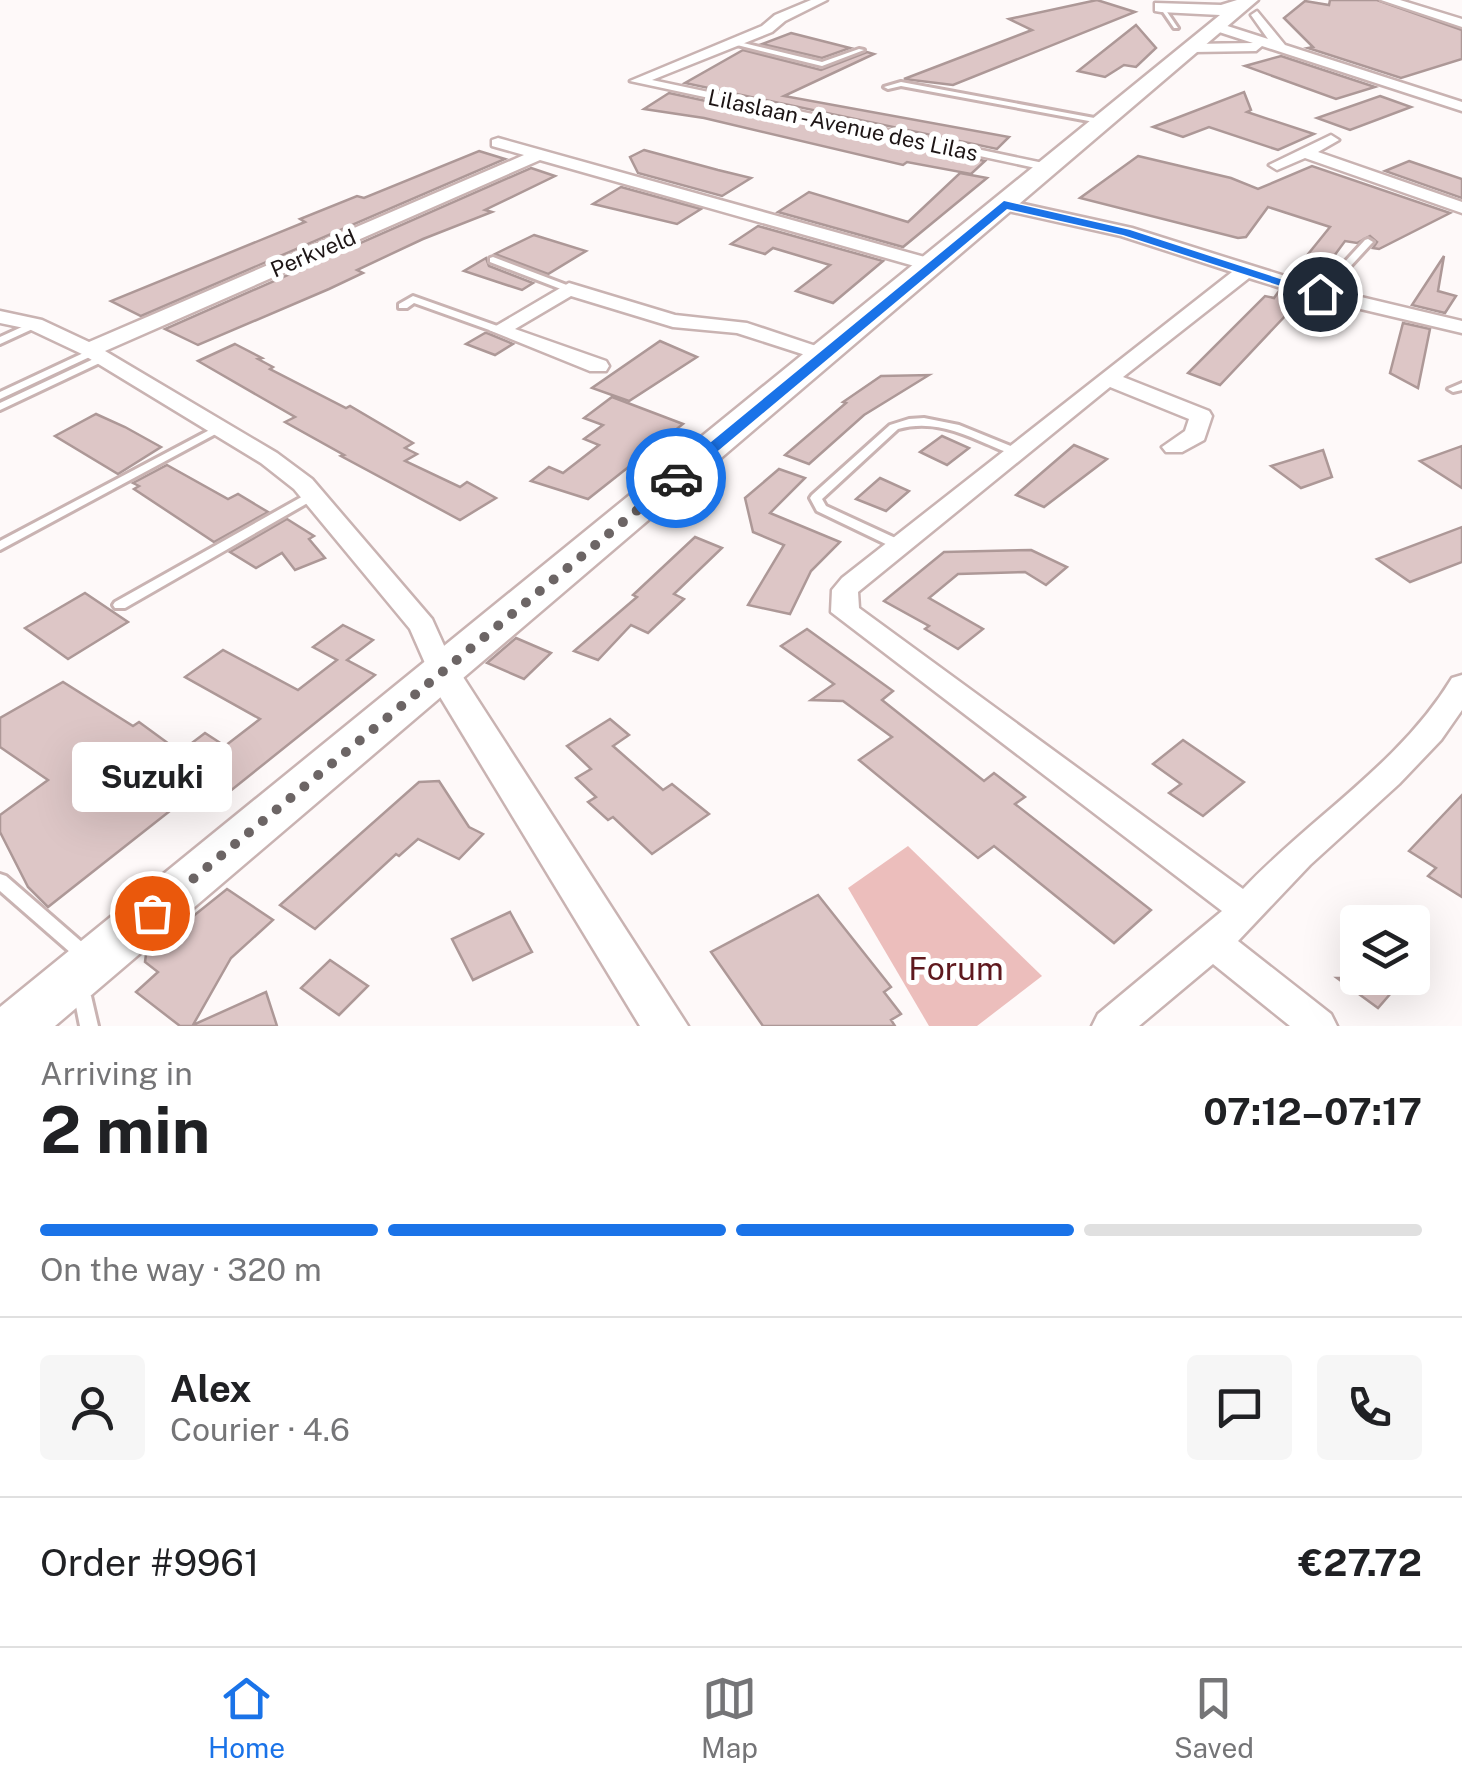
<!DOCTYPE html>
<html lang="en">
<head>
<meta charset="utf-8">
<style>
  :root { --surface:#fff; --page:#f6f6f6; --text:#202124; --muted:#757577; --line:#e0e0e0; --accent:#1a73e8 }
  body { margin:0; font-family:"Public Sans",sans-serif; background:var(--page); color:var(--text); height:100vh; display:flex; flex-direction:column; font-size:38px; white-space:nowrap }
  * { box-sizing:border-box; margin:0 }
  p { font-size:32px; color:var(--muted) }
  .icon { flex:none; width:55px; height:55px; fill:none; stroke:currentColor; stroke-width:2; stroke-linecap:round; stroke-linejoin:round }
  .map { position:relative; height:1026px; overflow:hidden }
  .panel { display:flex; flex-direction:column; background:var(--surface); flex:1 }
  .panel>* { flex:none }
  .fabs { position:absolute; left:1340px; top:905px; display:grid; gap:20px }
  .fabs a { display:grid; place-items:center; width:90px; height:90px; border-radius:10px; background:var(--surface); box-shadow:0 10px 40px #0002; font-size:50px }
  .pin { position:absolute; display:grid; place-items:center; width:85px; height:85px; color:#fff; margin:-42px; border:5px solid #fff; border-radius:50%; box-shadow:0 2px 10px #0007 }
  .courier { position:absolute; display:grid; place-items:center; width:100px; height:100px; margin:-50px; border:8px solid #1a73e8; border-radius:50%; background:#fff; color:#222; box-shadow:0 2px 12px #0007 }
  .bubble { position:absolute; height:70px; border-radius:10px; background:var(--surface); box-shadow:0 10px 40px #0002; font-size:32px; font-weight:700; line-height:70px; text-align:center }
  .head em { font-style:normal; font-weight:700 }
  .head div { display:flex; flex-direction:column-reverse }
  .head { display:flex; align-items:center; justify-content:space-between; height:170px; padding:0 40px }
  h1 { font-size:65px; font-weight:700; line-height:75px }
  .bar { display:grid; grid-template-columns:repeat(4,1fr); gap:15px 10px; align-content:center; height:120px; padding:0 40px }
  .bar i { height:12px; border-radius:8px; background:var(--line) }
  .bar .on { background:var(--accent) }
  .bar p { grid-column:span 4 }
  .line { display:flex; align-items:center; gap:25px; padding:0 40px; border-top:2px solid var(--line) }
  .line div { flex:1 }
  .round { display:grid; place-items:center; flex:none; width:105px; height:105px; border-radius:10px; background:var(--page) }
  .tab-bar { display:flex; justify-content:space-around; align-items:center; height:140px; border-top:2px solid var(--line); background:var(--surface); font-size:28px; color:var(--muted) }
  .tab-bar a { display:grid; justify-items:center; gap:5px }
  .tab-bar .on { color:var(--accent) }
  .map>svg:first-child { display:block }
  .green { fill:#ecbebc }
  .building { fill:#ddc6c6; stroke:#ad9897; stroke-width:2.5 }
  .lines { fill:none; stroke-linecap:round; stroke-linejoin:round }
  .service-casing { stroke:#c9b3b2; stroke-width:6 }
  .minor-casing { stroke:#c9b3b2; stroke-width:5 }
  .tertiary-casing { stroke:#c9b3b2; stroke-width:5 }
  .secondary-casing { stroke:#c9b3b2; stroke-width:5 }
  .service { fill:#fff; fill-rule:evenodd }
  .minor { fill:#fff; fill-rule:evenodd }
  .tertiary { fill:#fff; fill-rule:evenodd }
  .secondary { fill:#fff; fill-rule:evenodd }
  .route { fill:#1a73e8 }
  .done { stroke:#6c6565; stroke-width:10; stroke-dasharray:0 18 }
  .labels { text-anchor:middle; dominant-baseline:central; stroke-width:10; stroke-linejoin:round; paint-order:stroke }
  .far-street-label { font-size:22px; fill:#1d1515; stroke:#fff }
  .near-park-label { font-size:32px; fill:#5f191e; stroke:#fff }
</style>
</head>
<body>
<div class="map">
<svg width="1462" height="1026" viewBox="0 0 1462 1026">
  <rect width="100%" height="100%" fill="#fef9f9"/>
  <path class="green" d="M 908,846 L 1042,976 L 977,1026 L 929,1026 L 848,888 Z"/>
  <g class="building">
    <path d="M 1097,0 L 1135,12 L 953,85 L 904,79 L 1032,30 L 1009,19 Z"/>
    <path d="M 1330,0 L 1377,0 L 1462,30 L 1462,59 L 1401,78 L 1308,48 L 1313,47 L 1284,18 L 1305,1 L 1329,5 Z"/>
    <path d="M 1136,25 L 1156,48 L 1136,67 L 1124,65 L 1105,77 L 1078,71 Z"/>
    <path d="M 791,33 L 850,48 L 822,58 L 762,44 Z"/>
    <path d="M 743,50 L 821,70 L 867,52 L 874,54 L 784,96 L 1009,137 L 997,149 L 685,83 Z"/>
    <path d="M 1281,56 L 1375,87 L 1336,99 L 1245,66 Z"/>
    <path d="M 1244,92 L 1251,110 L 1247,112 L 1314,134 L 1278,150 L 1209,127 L 1183,137 L 1153,127 Z"/>
    <path d="M 669,93 L 985,161 L 971,174 L 907,162 L 903,165 L 704,118 L 644,109 Z"/>
    <path d="M 1380,96 L 1411,107 L 1350,130 L 1317,118 Z"/>
    <path d="M 644,150 L 718,170 L 751,178 L 722,196 L 638,173 L 630,157 Z"/>
    <path d="M 479,151 L 505,159 L 141,316 L 111,301 L 305,222 L 300,219 L 357,196 L 364,198 Z"/>
    <path d="M 1138,156 L 1231,178 L 1258,189 L 1312,166 L 1450,213 L 1379,249 L 1373,248 L 1377,242 L 1370,236 L 1357,243 L 1345,241 L 1315,282 L 1292,274 L 1330,227 L 1268,207 L 1246,237 L 1238,238 L 1080,198 Z"/>
    <path d="M 1409,161 L 1462,179 L 1462,198 L 1385,171 Z"/>
    <path d="M 531,168 L 555,176 L 485,210 L 492,212 L 423,239 L 357,270 L 363,273 L 329,289 L 198,345 L 165,329 Z"/>
    <path d="M 960,173 L 987,178 L 903,247 L 778,212 L 809,192 L 908,222 Z"/>
    <path d="M 621,187 L 701,209 L 677,224 L 593,204 Z"/>
    <path d="M 758,226 L 883,261 L 833,303 L 796,291 L 830,265 L 773,248 L 765,254 L 731,244 Z"/>
    <path d="M 534,235 L 586,251 L 548,274 L 495,254 Z"/>
    <path d="M 1444,256 L 1438,291 L 1456,296 L 1445,313 L 1412,305 Z"/>
    <path d="M 486,258 L 489,266 L 533,283 L 522,290 L 464,271 Z"/>
    <path d="M 1279,291 L 1302,298 L 1220,385 L 1188,373 L 1265,296 L 1274,298 Z"/>
    <path d="M 1403,323 L 1430,329 L 1418,388 L 1390,373 Z"/>
    <path d="M 485,333 L 487,333 L 513,344 L 495,355 L 466,344 Z"/>
    <path d="M 660,341 L 697,357 L 629,401 L 592,388 Z"/>
    <path d="M 235,344 L 262,358 L 258,359 L 273,367 L 270,369 L 346,408 L 350,406 L 413,443 L 405,448 L 417,454 L 405,461 L 460,487 L 467,482 L 496,498 L 460,520 L 341,456 L 344,455 L 285,422 L 295,417 L 198,361 Z"/>
    <path d="M 929,375 L 864,415 L 809,464 L 785,455 L 846,403 L 843,402 L 881,376 Z"/>
    <path d="M 612,397 L 683,424 L 588,499 L 531,481 L 549,467 L 563,473 L 599,445 L 584,439 L 603,425 L 584,418 Z"/>
    <path d="M 96,414 L 125,427 L 161,447 L 118,474 L 55,436 Z"/>
    <path d="M 942,436 L 969,448 L 947,465 L 920,452 Z"/>
    <path d="M 1074,445 L 1107,459 L 1044,507 L 1016,495 Z"/>
    <path d="M 1462,446 L 1462,488 L 1420,461 Z"/>
    <path d="M 1323,450 L 1332,477 L 1301,488 L 1271,466 Z"/>
    <path d="M 167,465 L 228,499 L 238,494 L 268,512 L 214,542 L 134,489 L 139,486 L 133,483 Z"/>
    <path d="M 779,469 L 805,478 L 770,513 L 840,542 L 811,571 L 790,614 L 748,605 L 784,545 L 753,532 L 745,498 Z"/>
    <path d="M 880,478 L 909,491 L 886,511 L 856,499 Z"/>
    <path d="M 287,519 L 314,536 L 309,539 L 325,558 L 295,570 L 282,553 L 256,568 L 230,552 Z"/>
    <path d="M 1462,527 L 1462,562 L 1410,582 L 1377,559 Z"/>
    <path d="M 695,537 L 722,548 L 674,594 L 684,599 L 648,633 L 631,625 L 598,660 L 574,651 L 637,597 L 633,595 Z"/>
    <path d="M 1031,550 L 1067,567 L 1046,585 L 1025,572 L 958,574 L 929,598 L 983,629 L 958,649 L 925,629 L 929,626 L 884,601 L 944,552 Z"/>
    <path d="M 85,593 L 128,622 L 68,659 L 25,628 Z"/>
    <path d="M 343,625 L 373,640 L 347,660 L 375,675 L 219,800 L 199,788 L 48,907 L 28,887 L 0,832 L 0,815 L 48,780 L 0,747 L 0,718 L 63,682 L 133,726 L 139,722 L 180,752 L 205,733 L 225,746 L 260,719 L 185,677 L 223,650 L 298,690 L 337,660 L 313,647 Z"/>
    <path d="M 807,629 L 893,691 L 882,700 L 984,781 L 994,773 L 1025,797 L 1015,804 L 1151,910 L 1114,943 L 994,846 L 978,858 L 859,760 L 892,737 L 843,701 L 811,700 L 834,684 L 781,646 Z"/>
    <path d="M 516,638 L 551,653 L 524,679 L 487,663 Z"/>
    <path d="M 610,719 L 629,735 L 613,746 L 663,790 L 672,784 L 709,814 L 652,854 L 613,817 L 608,820 L 588,802 L 596,797 L 576,778 L 591,769 L 567,746 Z"/>
    <path d="M 1183,740 L 1244,782 L 1203,816 L 1169,793 L 1181,784 L 1153,764 Z"/>
    <path d="M 439,781 L 469,827 L 483,834 L 459,859 L 418,839 L 399,856 L 396,854 L 315,929 L 280,905 L 419,782 Z"/>
    <path d="M 1462,795 L 1462,897 L 1428,876 L 1436,868 L 1409,851 Z"/>
    <path d="M 227,889 L 273,920 L 231,958 L 193,1025 L 266,992 L 277,1026 L 180,1026 L 136,992 L 158,972 L 145,962 L 146,954 Z"/>
    <path d="M 818,895 L 891,987 L 884,992 L 901,1014 L 891,1020 L 895,1026 L 763,1026 L 711,952 Z"/>
    <path d="M 510,912 L 532,952 L 473,980 L 452,939 Z"/>
    <path d="M 330,960 L 368,986 L 339,1015 L 301,988 Z"/>
    <path d="M 1337,978 L 1404,978 L 1378,1008 Z"/>
  </g>
  <g class="lines">
    <defs>
      <g id="service">
        <path d="M 1159,6 L 1163,6 L 1178,28 L 1174,28 Z"/>
        <path d="M 731,40 L 822,62 L 859,49 L 864,50 L 822,66 L 729,43 L 728,42 Z"/>
        <path d="M 901,82 L 1105,120 L 1109,122 L 1105,124 L 901,86 L 888,89 L 884,87 Z"/>
        <path d="M 1368,239 L 1373,242 L 1371,244 L 1323,296 L 1317,296 L 1317,292 L 1365,240 Z"/>
        <path d="M 493,257 L 572,287 L 574,289 L 569,292 L 566,291 L 490,262 L 490,258 Z"/>
        <path d="M 413,296 L 503,328 L 504,330 L 503,332 L 495,332 L 414,303 L 407,308 L 399,308 L 399,304 Z"/>
        <path d="M 35,321 L 40,324 L 39,326 L 0,344 L 0,337 Z"/>
        <path d="M 92,349 L 96,350 L 96,354 L 0,399 L 0,392 Z"/>
        <path d="M 102,355 L 107,358 L 106,360 L 0,410 L 0,403 Z"/>
        <path d="M 1462,383 L 1462,390 L 1453,392 L 1448,389 Z"/>
        <path d="M 924,418 L 959,425 L 1018,449 L 1020,451 L 1018,453 C 1007,454 997,448 987,444 C 958,431 930,420 898,429 L 822,499 L 826,506 L 904,542 L 905,545 L 904,548 L 894,548 L 817,511 L 810,498 L 812,495 L 890,425 L 909,419 Z"/>
        <path d="M 219,425 L 223,426 L 225,428 L 223,430 L 0,550 L 0,541 Z"/>
        <path d="M 314,490 L 320,494 L 318,497 L 125,608 L 115,608 L 113,605 L 115,602 Z"/>
        <path d="M 0,874 L 6,876 L 91,950 L 94,955 L 91,960 L 85,963 L 79,960 L 0,891 Z"/>
        <path d="M 70,983 L 91,996 L 98,1026 L 80,1026 L 76,1006 L 63,997 L 61,991 L 63,985 Z"/>
      </g>
      <g id="minor">
        <path d="M 811,0 L 827,0 L 785,21 L 772,32 L 652,80 L 1048,164 L 1056,169 L 1054,172 L 630,81 L 762,26 L 775,15 Z"/>
        <path d="M 1381,0 L 1400,0 L 1462,19 L 1462,27 Z"/>
        <path d="M 1257,11 L 1285,45 L 1462,102 L 1462,111 L 1262,46 L 1256,51 L 1193,52 L 1186,48 L 1193,44 L 1253,43 L 1213,30 L 1212,27 L 1218,23 L 1268,39 L 1251,15 Z"/>
        <path d="M 1331,135 L 1339,140 L 1318,152 L 1462,202 L 1462,213 L 1305,158 L 1277,170 L 1269,165 Z"/>
        <path d="M 498,138 L 939,261 L 941,265 L 939,269 L 925,269 L 540,160 L 105,351 L 277,453 L 312,479 L 432,619 L 456,672 L 452,679 L 432,679 L 410,629 L 294,489 L 261,463 L 82,354 L 29,329 L 0,323 L 0,311 L 42,320 L 89,342 L 524,155 L 492,146 L 492,140 Z"/>
        <path d="M 1005,200 L 1132,228 L 1323,288 L 1462,321 L 1462,333 L 1310,297 L 1249,278 L 1123,377 L 1209,411 L 1212,416 L 1204,440 L 1182,452 L 1166,452 L 1162,447 L 1185,431 L 1189,419 L 1110,387 L 858,592 L 859,608 L 1243,889 C 1311,817 1400,764 1452,678 L 1462,675 L 1462,710 L 1441,740 L 1399,784 L 1310,865 L 1238,941 L 1331,1014 L 1337,1026 L 1290,1026 L 1213,964 L 1139,1026 L 1092,1026 L 1098,1014 L 1222,911 L 831,612 L 832,590 L 842,578 L 1232,272 L 1121,236 L 999,209 L 996,205 Z"/>
        <path d="M 569,283 L 675,315 L 747,323 L 831,351 L 835,355 L 824,361 L 737,333 L 673,327 L 571,296 L 515,329 L 606,361 L 609,366 L 606,371 L 590,371 L 489,330 Z"/>
      </g>
      <path id="tertiary" d="M 442,660 L 454,663 L 688,1026 L 640,1026 L 425,672 L 430,663 Z"/>
      <path id="secondary" d="M 1237,0 L 1258,0 L 55,1026 L 0,1026 L 0,1007 L 1220,15 L 1161,12 L 1155,11 L 1155,3 L 1221,5 Z"/>
    </defs>
    <use href="#service" class="service-casing"/>
    <use href="#minor" class="minor-casing"/>
    <use href="#tertiary" class="tertiary-casing"/>
    <use href="#secondary" class="secondary-casing"/>
    <use href="#service" class="service"/>
    <use href="#minor" class="minor"/>
    <use href="#tertiary" class="tertiary"/>
    <use href="#secondary" class="secondary"/>
  </g>
  <path class="route" d="M 1004,201 L 1130,230 L 1326,294 L 1315,297 L 1123,235 L 1007,209 L 682,481 L 671,481 L 671,475 Z"/>
  <g class="lines">
    <path class="done" d="M 152,913 L 676,478"/>
  </g>
  <g class="labels">
    <g class="far-street-label">
      <text transform="translate(843 125) rotate(12)">Lilaslaan - Avenue des Lilas</text>
      <text transform="translate(313 253) rotate(-23)">Perkveld</text>
    </g>
    <g class="near-park-label">
      <text x="956" y="968">Forum</text>
    </g>
  </g>
</svg>
<div class="fabs">
<a><svg class="icon" aria-label="layers" viewBox="0 0 24 24"><path d="M12 4l9 5-9 5-9-5zM3 14l9 5 9-5"/></svg></a>
</div>
<div class="pin" style="left:152px;top:913px;background:#ea580c"><svg class="icon" aria-label="bag" viewBox="0 0 24 24"><path d="M5 8h14l-1 12H6zM9 8a3 3 0 0 1 6 0"/></svg></div>
<div class="pin" style="left:1320px;top:294px;background:#1f2937"><svg class="icon" aria-label="home" viewBox="0 0 24 24"><path d="M3 11l9-7 9 7M6 9v11h12V9"/></svg></div>
<div class="courier" style="left:676px;top:478px"><svg class="icon" aria-label="car" viewBox="0 0 24 24"><path d="M5 17H2v-5l4-1 3-4h7l3 4 3 1v5h-3M9 17h6M6 11h13"/><circle cx="7" cy="17" r="2"/><circle cx="17" cy="17" r="2"/></svg></div>
<div class="bubble" style="left:72px;top:742px;width:160px">Suzuki</div>
</div>
<section class="panel">
<div class="head"><div><h1>2 min</h1><p>Arriving in</p></div><em>07:12–07:17</em></div>
<div class="bar"><i class="on"></i><i class="on"></i><i class="on"></i><i></i><p>On the way · 320 m</p></div>
<div class="line" style="height:180px"><a class="round"><svg class="icon" aria-label="person" viewBox="0 0 24 24"><circle cx="12" cy="8" r="4"/><path d="M4 21q1-7 8-7t8 7"/></svg></a><div><b>Alex</b><p>Courier · 4.6</p></div><a class="round"><svg class="icon" aria-label="chat" viewBox="0 0 24 24"><path d="M4 5h16v11H9l-5 4z"/></svg></a><a class="round"><svg class="icon" aria-label="phone" viewBox="0 0 24 24"><path d="M5 4h4l2 5-3 2q2 4 5 5l2-3 5 2v4C11 20 4 13 5 4z"/></svg></a></div>
<div class="line" style="height:130px"><div>Order #9961</div><b>€27.72</b></div>
</section>
<nav class="tab-bar">
<a class="on"><svg class="icon" aria-label="home" viewBox="0 0 24 24"><path d="M3 11l9-7 9 7M6 9v11h12V9"/></svg>Home</a>
<a><svg class="icon" aria-label="map" viewBox="0 0 24 24"><path d="M3 6l6-2 6 2 6-2v14l-6 2-6-2-6 2zM9 4v14M15 6v14"/></svg>Map</a>
<a><svg class="icon" aria-label="saved" viewBox="0 0 24 24"><path d="M7 4h10v16l-5-4-5 4z"/></svg>Saved</a>
</nav>
</body>
</html>
